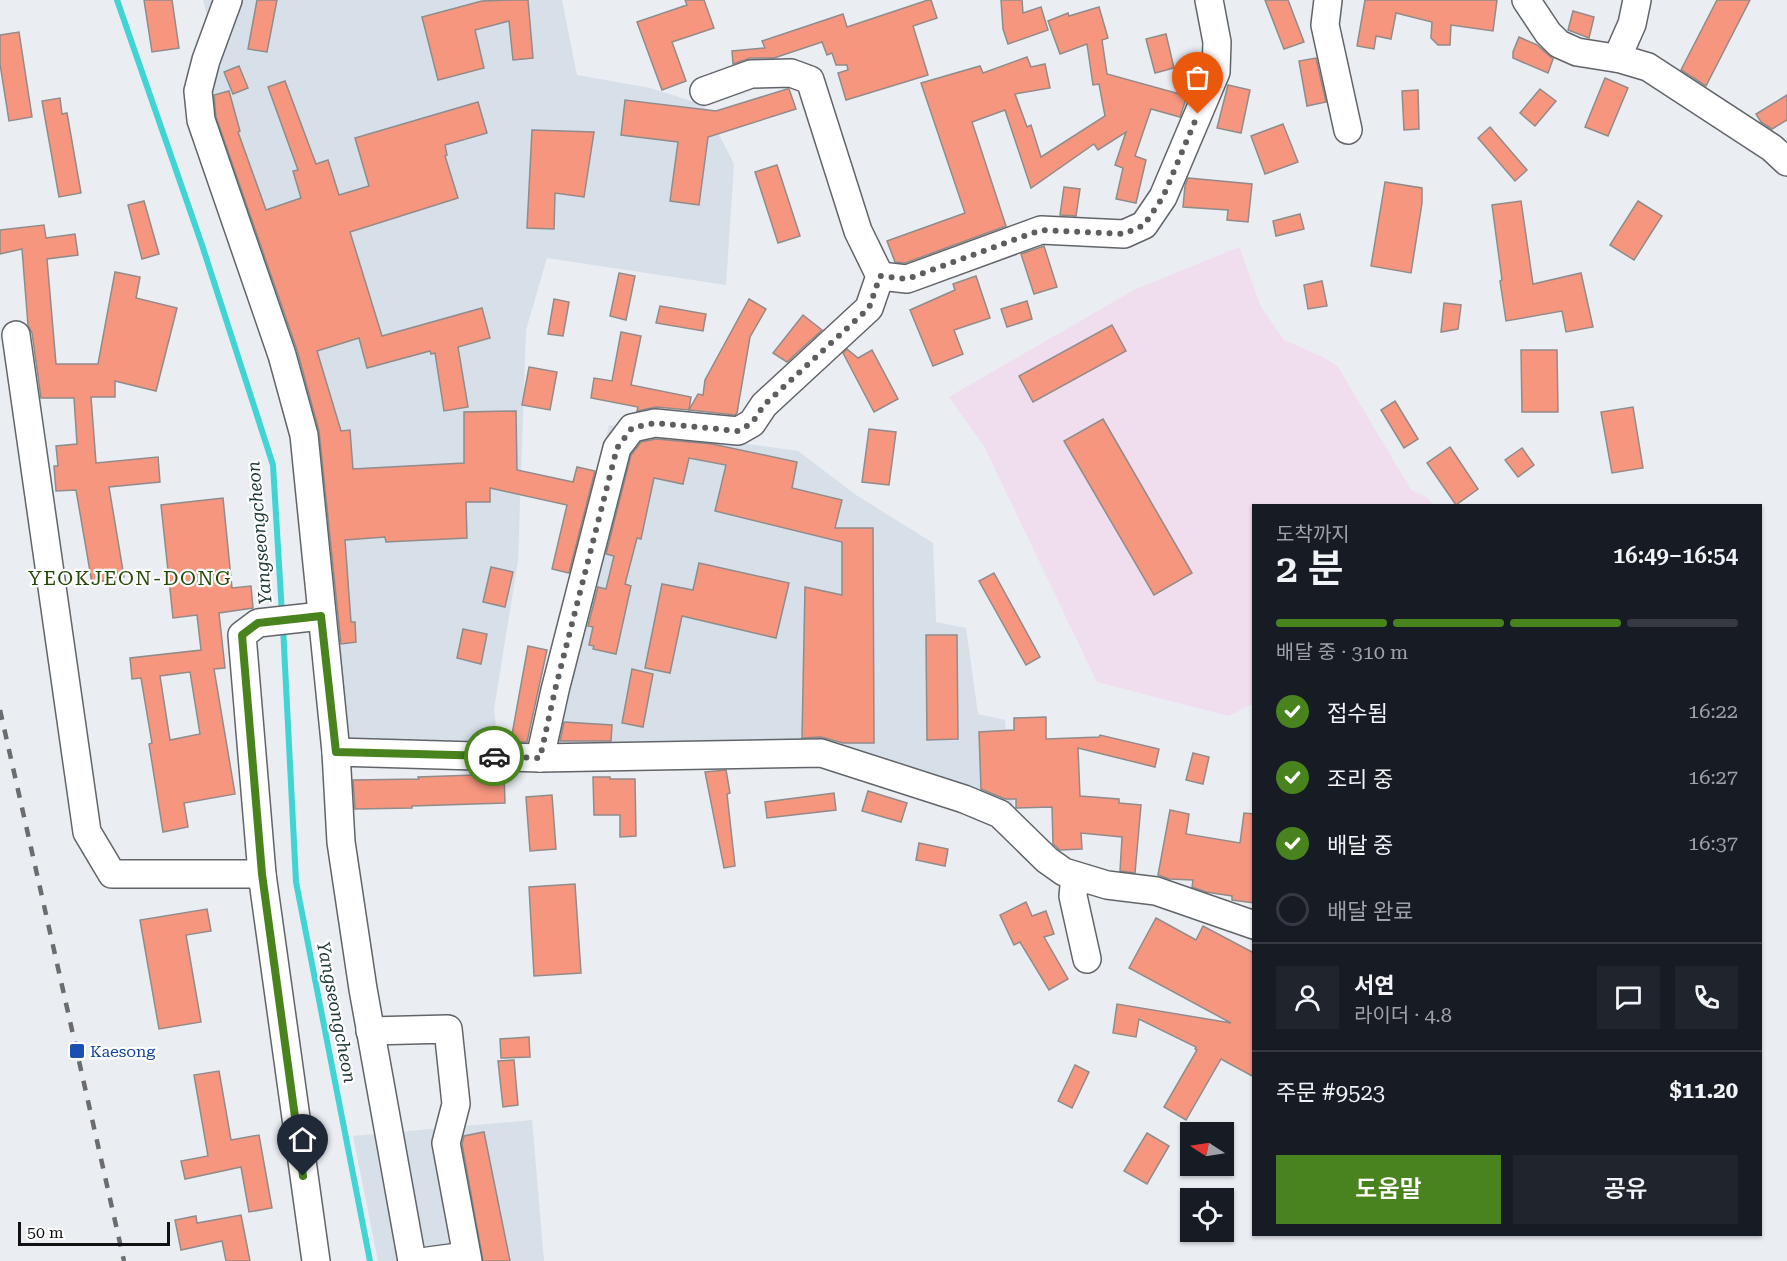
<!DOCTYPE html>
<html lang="ko">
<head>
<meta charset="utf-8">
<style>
  :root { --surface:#171b24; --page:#20242c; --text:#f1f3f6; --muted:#9ea1a6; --line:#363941; --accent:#49831e }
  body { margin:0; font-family:"Roboto Serif","Noto Sans KR",serif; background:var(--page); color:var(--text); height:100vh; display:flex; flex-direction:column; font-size:22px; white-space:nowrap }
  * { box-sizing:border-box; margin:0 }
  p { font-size:20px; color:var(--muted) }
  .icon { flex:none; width:33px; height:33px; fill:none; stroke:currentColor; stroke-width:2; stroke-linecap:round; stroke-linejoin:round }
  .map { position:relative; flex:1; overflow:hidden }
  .side { position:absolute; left:1252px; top:504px; width:510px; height:732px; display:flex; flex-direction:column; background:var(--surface); border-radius:0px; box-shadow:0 2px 4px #0004 }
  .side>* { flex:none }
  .needle { width:39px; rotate:282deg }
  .fabs { position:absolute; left:1180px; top:1122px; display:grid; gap:12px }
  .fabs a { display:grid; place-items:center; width:54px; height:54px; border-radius:0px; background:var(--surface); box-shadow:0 2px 4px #0004; font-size:30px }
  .scale { position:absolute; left:18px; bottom:15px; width:152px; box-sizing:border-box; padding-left:6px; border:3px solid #101112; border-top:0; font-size:16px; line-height:21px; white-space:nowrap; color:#101112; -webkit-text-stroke:4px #fff; paint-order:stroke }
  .pin { position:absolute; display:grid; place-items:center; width:51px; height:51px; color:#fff; margin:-62px -26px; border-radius:50% 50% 50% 0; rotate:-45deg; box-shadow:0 0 6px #0007 }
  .pin .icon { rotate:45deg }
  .courier { position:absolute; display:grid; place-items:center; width:60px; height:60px; margin:-30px; border:4px solid #49831e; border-radius:50%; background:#fff; color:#222; box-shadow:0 2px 8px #0007 }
  .summary em { font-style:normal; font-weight:600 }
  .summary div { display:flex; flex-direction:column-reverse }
  .summary { display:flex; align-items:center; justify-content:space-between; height:102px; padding:0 24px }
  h1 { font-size:39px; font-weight:600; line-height:45px }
  .bar { display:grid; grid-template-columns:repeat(4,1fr); gap:9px 6px; align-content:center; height:72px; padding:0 24px }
  .bar i { height:8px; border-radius:4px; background:var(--line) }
  .bar .selected { background:var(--accent) }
  .bar p { grid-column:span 4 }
  .line { display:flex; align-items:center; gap:15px; padding:0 24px; border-top:2px solid var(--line) }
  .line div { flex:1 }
  .round { display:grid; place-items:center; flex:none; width:63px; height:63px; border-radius:0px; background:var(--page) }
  ol { padding:0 24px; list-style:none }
  li { display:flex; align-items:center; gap:18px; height:66px }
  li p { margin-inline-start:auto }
  li .icon { padding:6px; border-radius:50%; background:var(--accent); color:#fff; stroke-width:4 }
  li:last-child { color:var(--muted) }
  li i { width:33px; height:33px; border:3px solid var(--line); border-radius:50% }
  .cta { display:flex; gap:12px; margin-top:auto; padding:12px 24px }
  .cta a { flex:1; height:69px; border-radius:0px; background:var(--accent); color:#fff; font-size:24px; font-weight:600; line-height:69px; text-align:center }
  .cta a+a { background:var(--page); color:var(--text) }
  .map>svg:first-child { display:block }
  .built { fill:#d7dfe9 }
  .education { fill:#f0dded }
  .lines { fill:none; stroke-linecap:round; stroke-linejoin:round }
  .stream { stroke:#41d4d5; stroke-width:6 }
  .building { fill:#f6967f; stroke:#918b8a; stroke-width:1.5; fill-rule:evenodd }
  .minor-casing { stroke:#616468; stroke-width:30 }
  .minor { stroke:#fff; stroke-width:27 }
  .rail { stroke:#6b6c6f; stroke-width:4.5; stroke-dasharray:10 10; stroke-linecap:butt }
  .done { stroke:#5c5e60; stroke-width:6; stroke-dasharray:0 10.8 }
  .route { stroke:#49831e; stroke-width:8 }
  .transit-dot { fill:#1a4fb4; stroke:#fff; stroke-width:2 }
  .labels { text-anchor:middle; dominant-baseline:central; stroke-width:4.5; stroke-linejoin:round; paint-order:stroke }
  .transit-label { font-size:16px; fill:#164399; stroke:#fff; text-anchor:start }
  .water-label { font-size:18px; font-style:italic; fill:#1d3636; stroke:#fff }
  .quarter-label { font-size:20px; letter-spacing:1.5px; fill:#244907; stroke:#fff }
</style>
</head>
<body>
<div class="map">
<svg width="1787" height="1261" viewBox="0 0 1787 1261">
  <rect width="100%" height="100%" fill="#eaedf2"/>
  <g class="built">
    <path d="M 203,0 L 562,0 L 577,75 L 650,88 L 704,105 L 734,164 L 726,285 L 547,258 L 526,330 L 518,561 L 494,709 L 498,746 L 343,744 L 310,438 L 186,96 L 208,19 Z"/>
    <path d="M 609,425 L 798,451 L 856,495 L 933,543 L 936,622 L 966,628 L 978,714 L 1005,720 L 1014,815 L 820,749 L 533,752 Z"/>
    <path d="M 532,1120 L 544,1261 L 378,1261 L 353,1136 Z"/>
  </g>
  <path class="education" d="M 1239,247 L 1261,307 L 1284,340 L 1325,358 L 1338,367 L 1411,490 L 1428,498 L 1432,505 L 1254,506 L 1254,703 L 1229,716 L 1097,682 L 984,446 L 949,397 L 1134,290 Z"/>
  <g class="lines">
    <g class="stream">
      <path d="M 117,0 L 202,245 L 273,465 L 282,614"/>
      <path d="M 283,627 L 296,882 L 370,1261"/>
    </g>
  </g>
  <g class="building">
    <path d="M 144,0 L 172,0 L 179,48 L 152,52 Z"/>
    <path d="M 257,0 L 277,0 L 267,52 L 248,49 Z"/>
    <path d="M 512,0 L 528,0 L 533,58 L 513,60 L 509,21 L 475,30 L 484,68 L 438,80 L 422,17 L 482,1 Z"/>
    <path d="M 685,0 L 704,0 L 714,28 L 672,42 L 686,81 L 662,90 L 637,22 L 687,5 Z"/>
    <path d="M 928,0 L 931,0 L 937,18 L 913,26 L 928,75 L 846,100 L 838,73 L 848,70 L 847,65 L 836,65 L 832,53 L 827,55 L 822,42 L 774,58 L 750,58 L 733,64 L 732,51 L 765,48 L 762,41 L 843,14 L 847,27 Z"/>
    <path d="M 1001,0 L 1022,0 L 1023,13 L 1041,7 L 1048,30 L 1008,44 L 1003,29 Z"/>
    <path d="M 1265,0 L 1288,0 L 1304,42 L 1284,49 Z"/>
    <path d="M 1365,0 L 1497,0 L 1493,31 L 1451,25 L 1450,45 L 1438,45 L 1431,38 L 1432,22 L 1396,13 L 1391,39 L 1376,36 L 1374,49 L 1357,46 Z"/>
    <path d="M 1717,0 L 1750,0 L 1706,86 L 1681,70 Z"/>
    <path d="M 1099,7 L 1108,38 L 1102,40 L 1107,74 L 1187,96 L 1180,117 L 1151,109 L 1135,156 L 1146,160 L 1136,203 L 1116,199 L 1123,168 L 1115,165 L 1126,132 L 1098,150 L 1094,144 L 1031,188 L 1005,110 L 972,122 L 1006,226 L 905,263 L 895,262 L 887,241 L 965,213 L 921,83 L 980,66 L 983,73 L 1027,57 L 1031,67 L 1045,64 L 1050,88 L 1015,94 L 1027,127 L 1031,125 L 1041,157 L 1105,116 L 1099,84 L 1093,85 L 1087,44 L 1060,54 L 1048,21 L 1068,13 L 1069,16 Z"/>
    <path d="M 1573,11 L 1594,17 L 1589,38 L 1568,30 Z"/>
    <path d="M 19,32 L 32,117 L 9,121 L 0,64 L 0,35 Z"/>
    <path d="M 1166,34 L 1174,68 L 1155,73 L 1146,39 Z"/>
    <path d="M 1519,37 L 1537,45 L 1553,59 L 1548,73 L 1513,58 L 1513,52 Z"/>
    <path d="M 1316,58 L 1326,102 L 1307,106 L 1299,61 Z"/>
    <path d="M 239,66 L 248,88 L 233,94 L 224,72 Z"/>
    <path d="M 1605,78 L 1628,88 L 1608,136 L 1585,127 Z"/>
    <path d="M 285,81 L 316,164 L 328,160 L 339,195 L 369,186 L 355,138 L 478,102 L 487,133 L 445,145 L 447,155 L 445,156 L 458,198 L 350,232 L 382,336 L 482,308 L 490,338 L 458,347 L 468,407 L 444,411 L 435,353 L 431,354 L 430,351 L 367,368 L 359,338 L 317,351 L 341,431 L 350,430 L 353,469 L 464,463 L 464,412 L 516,411 L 517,470 L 573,482 L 577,467 L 595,471 L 569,573 L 552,569 L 567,505 L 490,488 L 490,502 L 466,502 L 467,538 L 386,542 L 385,537 L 345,540 L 351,622 L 355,622 L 356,642 L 341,644 L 319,431 L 297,350 L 216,117 L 214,95 L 229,91 L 240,131 L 238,132 L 266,210 L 301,198 L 293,171 L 298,170 L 268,87 Z"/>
    <path d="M 1228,85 L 1250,90 L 1241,133 L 1217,128 Z"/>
    <path d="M 787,89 L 789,89 L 796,109 L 708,137 L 699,205 L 670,201 L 678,142 L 621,135 L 625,100 L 716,111 Z"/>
    <path d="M 1540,89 L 1556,101 L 1535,126 L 1520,113 Z"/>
    <path d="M 1418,90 L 1419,129 L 1404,130 L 1402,91 Z"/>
    <path d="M 1787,95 L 1787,120 L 1772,129 L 1761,122 L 1756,114 Z"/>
    <path d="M 60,98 L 62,114 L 67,113 L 81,193 L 59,197 L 42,101 Z"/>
    <path d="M 1283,124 L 1298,162 L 1265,174 L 1251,136 Z"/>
    <path d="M 1490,127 L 1527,170 L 1515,181 L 1478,138 Z"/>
    <path d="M 532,130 L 594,132 L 584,197 L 555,193 L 554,229 L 527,228 Z"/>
    <path d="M 777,165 L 800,236 L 778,243 L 755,172 Z"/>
    <path d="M 1188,178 L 1252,184 L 1248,222 L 1227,220 L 1228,210 L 1183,207 L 1185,186 Z"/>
    <path d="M 1385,182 L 1422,188 L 1422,203 L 1411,273 L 1371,266 Z"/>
    <path d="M 1064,187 L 1080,189 L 1076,216 L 1060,215 Z"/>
    <path d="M 144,201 L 159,254 L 142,259 L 128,205 Z"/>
    <path d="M 1521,201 L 1533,284 L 1581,273 L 1593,327 L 1566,332 L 1562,311 L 1506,321 L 1500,281 L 1502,280 L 1492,205 Z"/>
    <path d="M 1638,201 L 1662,216 L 1634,260 L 1610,245 Z"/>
    <path d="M 1300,214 L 1304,229 L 1276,236 L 1273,221 Z"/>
    <path d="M 44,225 L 46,238 L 75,234 L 78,255 L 47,259 L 56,364 L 98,364 L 115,272 L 140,277 L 136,298 L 177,308 L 156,391 L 115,381 L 115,397 L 91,397 L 96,463 L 158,457 L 160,482 L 109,487 L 124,577 L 92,583 L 76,490 L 56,491 L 54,466 L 58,466 L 56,446 L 77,444 L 74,398 L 41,398 L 32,333 L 28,325 L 22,249 L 0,254 L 0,230 Z"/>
    <path d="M 1044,246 L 1057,287 L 1034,294 L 1021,254 Z"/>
    <path d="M 619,273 L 635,276 L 626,320 L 610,316 Z"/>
    <path d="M 976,276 L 990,318 L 954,330 L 963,354 L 933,366 L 910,310 L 955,290 L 953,284 Z"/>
    <path d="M 1322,281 L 1327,306 L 1308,309 L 1304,285 Z"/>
    <path d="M 554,299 L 569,302 L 563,336 L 548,334 Z"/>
    <path d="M 749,299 L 766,309 L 750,337 L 737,413 L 735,415 L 689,410 L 698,394 L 703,395 L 705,380 Z"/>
    <path d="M 1027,301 L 1032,319 L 1007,327 L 1001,309 Z"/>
    <path d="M 1444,303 L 1461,305 L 1458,329 L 1441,332 Z"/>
    <path d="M 660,306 L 706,314 L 703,331 L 656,323 Z"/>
    <path d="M 803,315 L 822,330 L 787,362 L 773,353 Z"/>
    <path d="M 1112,325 L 1126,351 L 1033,402 L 1019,376 Z"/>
    <path d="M 621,332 L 641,336 L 631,385 L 691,397 L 689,410 L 656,407 L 637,411 L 638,407 L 591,398 L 594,378 L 612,381 Z"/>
    <path d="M 847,349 L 858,358 L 872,350 L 898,399 L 874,412 L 843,353 Z"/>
    <path d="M 1521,350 L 1557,350 L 1558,412 L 1522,412 Z"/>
    <path d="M 529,367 L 557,372 L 550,410 L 522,405 Z"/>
    <path d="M 1395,401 L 1418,439 L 1404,448 L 1381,410 Z"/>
    <path d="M 1633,407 L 1643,468 L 1612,473 L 1601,412 Z"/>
    <path d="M 1103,419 L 1192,573 L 1154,595 L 1064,441 Z"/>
    <path d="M 869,429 L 896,432 L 889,485 L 862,482 Z"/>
    <path d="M 656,439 L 712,444 L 797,462 L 792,488 L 842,500 L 835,528 L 873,528 L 874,743 L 843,743 L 821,737 L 802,738 L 805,587 L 842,595 L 842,542 L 715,511 L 726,465 L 689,458 L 683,484 L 654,478 L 641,539 L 637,538 L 625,584 L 631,586 L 616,654 L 593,649 L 594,646 L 589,645 L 593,627 L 588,626 L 598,587 L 606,589 L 614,556 L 606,554 L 631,455 L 641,442 Z"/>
    <path d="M 1450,447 L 1478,489 L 1456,505 L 1427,463 Z"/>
    <path d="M 1522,448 L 1534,465 L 1518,477 L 1505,460 Z"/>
    <path d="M 223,498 L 232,588 L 251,586 L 253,608 L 219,613 L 225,668 L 214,669 L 235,794 L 184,803 L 188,827 L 163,832 L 149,744 L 152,743 L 141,678 L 132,679 L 130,658 L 201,650 L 197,615 L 173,618 L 161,505 ZM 190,672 L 200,734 L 170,740 L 160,676 Z"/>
    <path d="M 699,563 L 789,583 L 776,638 L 682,616 L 670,673 L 645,668 L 662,584 L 693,590 Z"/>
    <path d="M 491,567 L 513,572 L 505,607 L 483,602 Z"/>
    <path d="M 994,573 L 1040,657 L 1026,665 L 979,581 Z"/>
    <path d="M 463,629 L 487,634 L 481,664 L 457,658 Z"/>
    <path d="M 926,635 L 957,635 L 958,739 L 927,740 Z"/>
    <path d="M 528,646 L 547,650 L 527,742 L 519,742 L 511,740 Z"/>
    <path d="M 632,669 L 653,674 L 643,727 L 622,723 Z"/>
    <path d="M 1046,717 L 1046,739 L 1099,737 L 1100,735 L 1159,749 L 1155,767 L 1078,748 L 1080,796 L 1119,799 L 1119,803 L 1141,805 L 1135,873 L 1120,871 L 1122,837 L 1081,833 L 1082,849 L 1060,850 L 1053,844 L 1052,807 L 1016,808 L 1016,799 L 1005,799 L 981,789 L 979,732 L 1014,730 L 1014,718 Z"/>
    <path d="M 564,722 L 612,725 L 611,741 L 560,741 Z"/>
    <path d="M 1193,753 L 1209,757 L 1203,784 L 1186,780 Z"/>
    <path d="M 726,770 L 730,793 L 727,794 L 735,866 L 724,868 L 705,772 Z"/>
    <path d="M 504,774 L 505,803 L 412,806 L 412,808 L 355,809 L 353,780 L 419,779 L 418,777 Z"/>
    <path d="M 593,777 L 610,777 L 610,779 L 635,779 L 636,836 L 620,837 L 620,815 L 594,815 Z"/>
    <path d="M 868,791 L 907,803 L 901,822 L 862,811 Z"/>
    <path d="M 834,793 L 836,810 L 767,818 L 765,802 Z"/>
    <path d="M 552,795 L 556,849 L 530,851 L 526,797 Z"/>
    <path d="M 1170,810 L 1189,814 L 1186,834 L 1240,843 L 1244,813 L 1254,814 L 1254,903 L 1232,900 L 1232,896 L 1206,892 L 1192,887 L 1193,880 L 1169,879 L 1158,875 Z"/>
    <path d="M 919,843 L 948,849 L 945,866 L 916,860 Z"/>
    <path d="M 575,884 L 581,973 L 534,976 L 529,887 Z"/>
    <path d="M 1026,902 L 1032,916 L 1046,911 L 1054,934 L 1044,937 L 1068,979 L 1049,990 L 1020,942 L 1014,945 L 1000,915 Z"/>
    <path d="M 207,909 L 211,931 L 186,935 L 201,1022 L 159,1029 L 140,920 Z"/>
    <path d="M 1156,918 L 1196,940 L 1203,926 L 1254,953 L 1254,1077 L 1221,1059 L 1186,1120 L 1164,1107 L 1197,1050 L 1195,1049 L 1196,1047 L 1139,1019 L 1136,1037 L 1113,1033 L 1117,1004 L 1231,1023 L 1129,968 Z"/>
    <path d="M 529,1037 L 530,1057 L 501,1058 L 500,1039 Z"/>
    <path d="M 514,1060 L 518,1105 L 503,1107 L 498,1061 Z"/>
    <path d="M 1075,1065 L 1089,1072 L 1072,1108 L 1058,1101 Z"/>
    <path d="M 219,1071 L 231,1140 L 259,1135 L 272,1208 L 249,1212 L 241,1167 L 185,1179 L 181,1161 L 208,1156 L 194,1075 Z"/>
    <path d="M 484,1132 L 510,1261 L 483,1261 L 462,1144 L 464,1136 Z"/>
    <path d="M 1147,1133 L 1169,1146 L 1147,1184 L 1124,1171 Z"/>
    <path d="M 241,1215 L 250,1261 L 226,1261 L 222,1241 L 181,1250 L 175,1220 L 196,1216 L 197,1223 Z"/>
  </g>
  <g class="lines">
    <defs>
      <g id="minor">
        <path d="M 228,0 L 206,60 L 198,91 L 201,120 L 282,355 L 304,435 L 336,752 L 341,842 L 363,989 L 412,1261"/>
        <path d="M 1328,0 L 1325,25 L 1348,130"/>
        <path d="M 1526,0 L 1548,33 L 1559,44 L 1577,52 L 1621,59 L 1648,67 L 1772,148 L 1787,162"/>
        <path d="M 1617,58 L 1632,24 L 1637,0"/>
        <path d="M 880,276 L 907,279 L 1041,230 L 1124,234 L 1144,225 L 1163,197 L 1216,72 L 1217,42 L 1209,0"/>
        <path d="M 16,335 L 87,832 L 112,874 L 262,874"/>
        <path d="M 336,752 L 540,758 L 821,753 L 964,799 L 1000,814 L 1047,860 L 1064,872 L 1107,885 L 1156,891 L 1254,925"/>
        <path d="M 540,758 L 555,690 L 617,448 L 632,428 L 655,423 L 738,431 L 752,423 L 764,405 L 869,308 L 880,276 L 858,231 L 810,80 L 791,73 L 751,74 L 704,91"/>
        <path d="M 1075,876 L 1073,896 L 1087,959"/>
        <path d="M 370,1031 L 448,1029 L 456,1104 L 446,1143 L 468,1261"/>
        <path d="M 316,1261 L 262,874 L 242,635 L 258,623 L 321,616"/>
        <path d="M 428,1261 L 466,1256"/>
      </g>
    </defs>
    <use href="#minor" class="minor-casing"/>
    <use href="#minor" class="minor"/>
    <path class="rail" d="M 0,710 L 124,1261"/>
  </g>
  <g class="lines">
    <path class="done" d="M 494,756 L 540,758 L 555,690 L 617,448 L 632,428 L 655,423 L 738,431 L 752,423 L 764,405 L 869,308 L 880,276 L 907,279 L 1041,230 L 1124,234 L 1144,225 L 1163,197 L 1198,114"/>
    <path class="route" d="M 303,1176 L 262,874 L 242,635 L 258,623 L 321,616 L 336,752 L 494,756"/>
  </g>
  <rect class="transit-dot" x="69" y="1043" width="16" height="16" rx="3"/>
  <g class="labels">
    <g class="transit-label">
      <text x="90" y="1051">Kaesong</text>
    </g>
    <g class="water-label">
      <text transform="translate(259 533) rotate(-95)">Yangseongcheon</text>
      <text transform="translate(337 1012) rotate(79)">Yangseongcheon</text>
    </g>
    <g class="quarter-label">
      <text x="130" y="578">YEOKJEON-DONG</text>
    </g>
  </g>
</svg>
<div class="fabs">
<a><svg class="needle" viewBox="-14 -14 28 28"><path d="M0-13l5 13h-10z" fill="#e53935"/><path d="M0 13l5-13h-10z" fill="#9ea1a6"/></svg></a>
<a><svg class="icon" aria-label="locate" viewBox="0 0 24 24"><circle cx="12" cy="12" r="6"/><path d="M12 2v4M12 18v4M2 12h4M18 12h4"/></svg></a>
</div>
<div class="scale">50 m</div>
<div class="pin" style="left:1198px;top:114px;background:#ea580c"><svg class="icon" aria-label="bag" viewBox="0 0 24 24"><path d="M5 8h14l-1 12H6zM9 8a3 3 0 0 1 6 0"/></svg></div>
<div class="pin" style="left:303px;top:1176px;background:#1f2937"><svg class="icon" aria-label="home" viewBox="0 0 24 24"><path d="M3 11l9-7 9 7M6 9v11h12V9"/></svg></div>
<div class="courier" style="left:494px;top:756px"><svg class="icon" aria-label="car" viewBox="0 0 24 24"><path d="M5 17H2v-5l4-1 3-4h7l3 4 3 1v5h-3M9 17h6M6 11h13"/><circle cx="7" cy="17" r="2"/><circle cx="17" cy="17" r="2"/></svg></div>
<section class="side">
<div class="summary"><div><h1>2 분</h1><p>도착까지</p></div><em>16:49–16:54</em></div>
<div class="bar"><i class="selected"></i><i class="selected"></i><i class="selected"></i><i></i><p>배달 중 · 310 m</p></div>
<ol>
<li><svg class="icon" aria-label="check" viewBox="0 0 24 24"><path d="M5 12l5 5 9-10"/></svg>접수됨<p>16:22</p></li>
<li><svg class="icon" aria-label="check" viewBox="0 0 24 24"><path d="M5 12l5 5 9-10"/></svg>조리 중<p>16:27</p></li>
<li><svg class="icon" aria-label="check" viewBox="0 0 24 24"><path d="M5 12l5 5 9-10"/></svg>배달 중<p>16:37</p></li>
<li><i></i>배달 완료</li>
</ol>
<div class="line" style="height:108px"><a class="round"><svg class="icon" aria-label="person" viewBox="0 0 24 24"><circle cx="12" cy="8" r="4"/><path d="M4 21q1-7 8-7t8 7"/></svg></a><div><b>서연</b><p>라이더 · 4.8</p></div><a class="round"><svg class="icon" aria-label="chat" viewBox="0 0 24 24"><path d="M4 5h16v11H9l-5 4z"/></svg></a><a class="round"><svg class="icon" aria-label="phone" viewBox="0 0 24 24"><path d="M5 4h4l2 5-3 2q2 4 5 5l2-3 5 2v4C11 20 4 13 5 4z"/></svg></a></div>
<div class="line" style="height:78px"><div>주문 #9523</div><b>$11.20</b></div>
<div class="cta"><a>도움말</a><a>공유</a></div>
</section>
</div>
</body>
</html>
